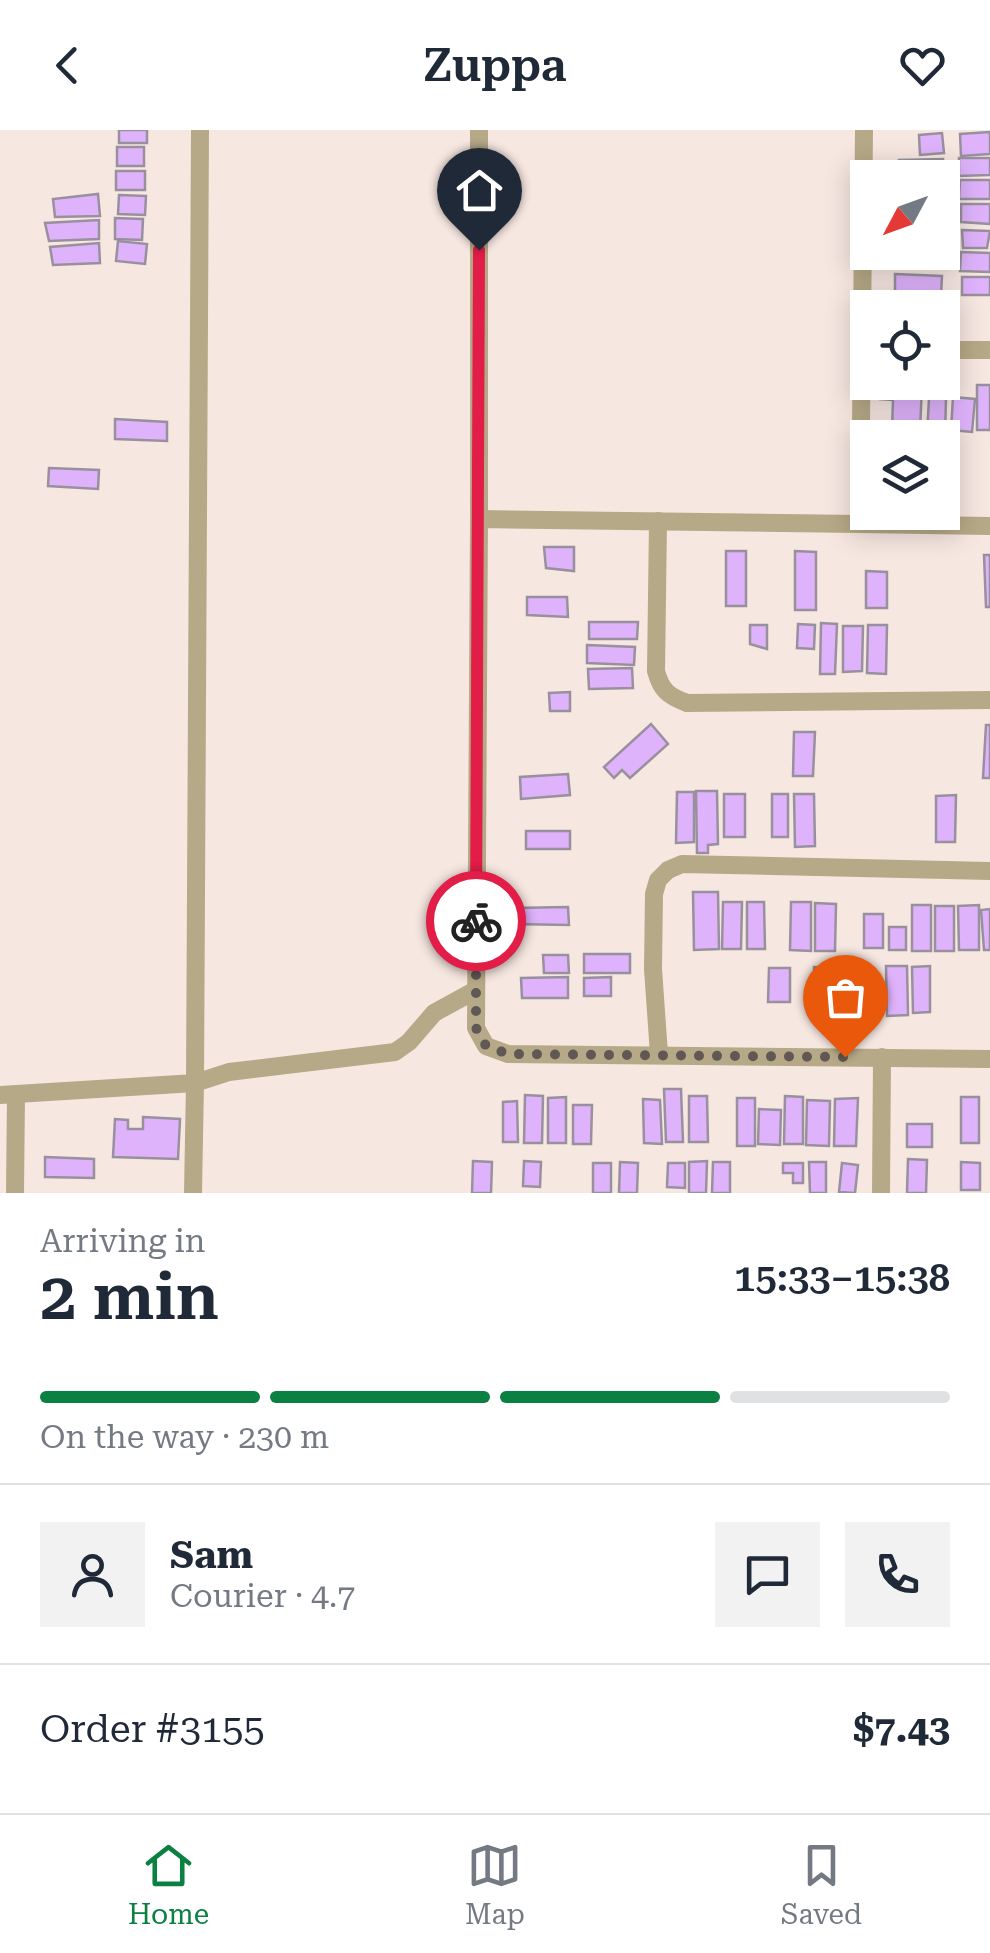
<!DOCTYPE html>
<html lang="en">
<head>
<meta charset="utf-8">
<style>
  :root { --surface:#fff; --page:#f2f2f3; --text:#1f2937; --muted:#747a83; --line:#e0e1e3; --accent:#0b8043 }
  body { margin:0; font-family:"Roboto Serif",serif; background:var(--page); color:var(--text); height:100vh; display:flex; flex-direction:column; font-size:38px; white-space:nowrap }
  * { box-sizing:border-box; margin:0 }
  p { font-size:32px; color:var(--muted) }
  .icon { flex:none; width:55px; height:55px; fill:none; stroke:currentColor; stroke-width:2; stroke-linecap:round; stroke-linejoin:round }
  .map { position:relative; height:1063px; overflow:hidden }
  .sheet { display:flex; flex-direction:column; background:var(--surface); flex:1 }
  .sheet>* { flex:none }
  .needle { width:65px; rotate:229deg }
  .controls { position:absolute; left:850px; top:30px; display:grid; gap:20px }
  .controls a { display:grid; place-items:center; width:110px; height:110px; border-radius:0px; background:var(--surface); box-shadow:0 5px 25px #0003; font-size:50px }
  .pin { position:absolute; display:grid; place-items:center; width:85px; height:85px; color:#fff; margin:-102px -42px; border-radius:50% 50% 50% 0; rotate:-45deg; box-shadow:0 0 10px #0007 }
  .pin .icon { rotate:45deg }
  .courier { position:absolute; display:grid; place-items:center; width:100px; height:100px; margin:-50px; border:8px solid #e11d48; border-radius:50%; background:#fff; color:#222; box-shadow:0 2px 12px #0007 }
  .head em { font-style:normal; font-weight:600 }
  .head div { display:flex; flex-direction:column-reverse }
  .head { display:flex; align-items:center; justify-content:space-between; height:170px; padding:0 40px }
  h1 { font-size:65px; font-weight:600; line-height:75px }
  .bar { display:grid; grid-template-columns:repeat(4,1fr); gap:15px 10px; align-content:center; height:120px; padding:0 40px }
  .bar i { height:12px; border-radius:8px; background:var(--line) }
  .bar .current { background:var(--accent) }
  .bar p { grid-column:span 4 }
  .line { display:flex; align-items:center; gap:25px; padding:0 40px; border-top:2px solid var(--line) }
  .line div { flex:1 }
  .round { display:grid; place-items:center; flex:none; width:105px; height:105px; border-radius:0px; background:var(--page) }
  header { display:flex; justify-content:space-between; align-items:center; height:130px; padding:0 40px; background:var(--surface); font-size:45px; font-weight:600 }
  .menu { display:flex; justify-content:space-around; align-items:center; height:140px; border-top:2px solid var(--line); background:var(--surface); font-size:28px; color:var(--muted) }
  .menu a { display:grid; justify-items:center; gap:5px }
  .menu .current { color:var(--accent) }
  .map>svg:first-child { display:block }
  .building { fill:#dfb3fc; stroke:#98919d; stroke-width:2.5 }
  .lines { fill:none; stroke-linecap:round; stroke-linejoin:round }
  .street { stroke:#b6a987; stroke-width:18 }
  .done { stroke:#615855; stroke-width:10; stroke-dasharray:0 18 }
  .route { stroke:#e11d48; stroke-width:12 }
</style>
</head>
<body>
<header><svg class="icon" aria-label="back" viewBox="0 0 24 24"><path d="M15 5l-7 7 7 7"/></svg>Zuppa<svg class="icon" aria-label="heart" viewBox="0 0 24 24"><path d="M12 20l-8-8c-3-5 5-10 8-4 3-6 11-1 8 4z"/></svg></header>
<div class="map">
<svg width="990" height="1063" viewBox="0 0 990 1063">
  <rect width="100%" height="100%" fill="#f7e7e1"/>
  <g class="building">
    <rect x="119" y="0" width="28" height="13"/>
    <path d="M 990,2 L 990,24 L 961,26 L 960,4 Z"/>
    <path d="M 942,3 L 944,23 L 920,25 L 919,5 Z"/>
    <rect x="117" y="17" width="27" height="19"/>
    <path d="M 959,28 L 990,28 L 990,45 L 959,46 Z"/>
    <path d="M 943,29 L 942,48 L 900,46 L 899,30 Z"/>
    <rect x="116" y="41" width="29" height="19"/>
    <path d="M 960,50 L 990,50 L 990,69 L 959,69 Z"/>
    <path d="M 98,64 L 100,86 L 55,87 L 53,69 Z"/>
    <path d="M 119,65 L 146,66 L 145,85 L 118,84 Z"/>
    <path d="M 961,74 L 990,74 L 990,94 L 961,92 Z"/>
    <path d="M 115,88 L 143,89 L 142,110 L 115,109 Z"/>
    <path d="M 99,90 L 99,109 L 49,111 L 45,93 Z"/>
    <path d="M 962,100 L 990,101 L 987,118 L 963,118 Z"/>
    <path d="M 118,111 L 147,114 L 145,134 L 116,131 Z"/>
    <path d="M 99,113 L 100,133 L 53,135 L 50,117 Z"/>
    <path d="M 961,122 L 990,123 L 990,142 L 960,141 Z"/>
    <path d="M 895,144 L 942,146 L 941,166 L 895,163 Z"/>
    <rect x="962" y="147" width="28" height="18"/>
    <path d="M 880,254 L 922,255 L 920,301 L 892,300 L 893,270 L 880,269 Z"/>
    <rect x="977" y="255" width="13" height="45"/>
    <path d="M 953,267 L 975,269 L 972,302 L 951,300 Z"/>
    <path d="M 929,268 L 946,269 L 945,306 L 927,305 Z"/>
    <path d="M 115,289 L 167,292 L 167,311 L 115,309 Z"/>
    <path d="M 49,338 L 99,340 L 98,359 L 48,356 Z"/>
    <path d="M 544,417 L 574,417 L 574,441 L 546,438 Z"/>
    <rect x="726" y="421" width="20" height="55"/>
    <path d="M 795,421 L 816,422 L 816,480 L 795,480 Z"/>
    <path d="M 984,425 L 990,425 L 990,477 L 986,477 Z"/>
    <path d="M 866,441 L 887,442 L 887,478 L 866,478 Z"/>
    <path d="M 527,467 L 567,467 L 568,487 L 527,485 Z"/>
    <path d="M 589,492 L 638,492 L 637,509 L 589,509 Z"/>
    <path d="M 821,493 L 837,494 L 835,544 L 820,544 Z"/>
    <path d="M 798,494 L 815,495 L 814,519 L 797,518 Z"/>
    <path d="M 750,495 L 767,495 L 767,519 L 750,514 Z"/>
    <path d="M 868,495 L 887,495 L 886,544 L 867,543 Z"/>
    <path d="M 843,496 L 863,496 L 862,541 L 843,542 Z"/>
    <path d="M 587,515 L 635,517 L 634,535 L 587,533 Z"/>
    <path d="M 632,538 L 633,558 L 589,559 L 588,539 Z"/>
    <path d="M 570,562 L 570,581 L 550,581 L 549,563 Z"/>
    <path d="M 651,594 L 668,614 L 630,648 L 622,640 L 614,648 L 604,637 Z"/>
    <path d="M 986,595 L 990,595 L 990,648 L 983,648 Z"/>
    <path d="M 794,602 L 815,602 L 813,646 L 793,646 Z"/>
    <path d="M 568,644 L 570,665 L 521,669 L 520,647 Z"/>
    <path d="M 696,661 L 717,661 L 718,714 L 708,715 L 708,723 L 697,723 Z"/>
    <path d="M 677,662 L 694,662 L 694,712 L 676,713 Z"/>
    <rect x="724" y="664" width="21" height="43"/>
    <rect x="772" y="664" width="16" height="43"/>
    <path d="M 794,664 L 814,664 L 815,716 L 795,717 Z"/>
    <path d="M 956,665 L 955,712 L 936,712 L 936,666 Z"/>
    <rect x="526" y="701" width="44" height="18"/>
    <path d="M 693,762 L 718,762 L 719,819 L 694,820 Z"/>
    <path d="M 723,772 L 742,772 L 741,819 L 722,819 Z"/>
    <path d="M 747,772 L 764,772 L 765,819 L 747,819 Z"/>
    <path d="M 791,772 L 811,772 L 811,821 L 790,820 Z"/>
    <path d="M 815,773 L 836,774 L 835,821 L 815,821 Z"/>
    <rect x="912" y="775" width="19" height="46"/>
    <path d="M 979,775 L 979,820 L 959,820 L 958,776 Z"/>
    <rect x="935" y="776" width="19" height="45"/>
    <path d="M 568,777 L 569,795 L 512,794 L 512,778 Z"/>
    <path d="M 990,779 L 990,820 L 984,820 L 981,780 Z"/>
    <rect x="864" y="784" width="19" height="34"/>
    <rect x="889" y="797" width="17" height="23"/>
    <rect x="584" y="824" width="46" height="19"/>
    <path d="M 543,825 L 568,825 L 569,843 L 544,843 Z"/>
    <path d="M 886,836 L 907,836 L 908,885 L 887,886 Z"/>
    <path d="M 930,836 L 930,882 L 913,883 L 912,837 Z"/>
    <path d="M 814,837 L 837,838 L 837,888 L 815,886 Z"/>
    <path d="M 769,838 L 790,838 L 790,872 L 768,872 Z"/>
    <path d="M 842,838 L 860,839 L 861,880 L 842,880 Z"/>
    <path d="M 568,847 L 568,868 L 522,868 L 521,848 Z"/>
    <path d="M 611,847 L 611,866 L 584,866 L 584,848 Z"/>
    <path d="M 664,959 L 681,959 L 683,1012 L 666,1012 Z"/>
    <path d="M 525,965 L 543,966 L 542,1013 L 524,1013 Z"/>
    <path d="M 689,966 L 707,966 L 708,1012 L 689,1012 Z"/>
    <path d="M 785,966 L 803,967 L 803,1014 L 784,1014 Z"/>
    <path d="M 566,967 L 566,1013 L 548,1013 L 548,968 Z"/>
    <rect x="961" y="967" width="18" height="46"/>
    <rect x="737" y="968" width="18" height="48"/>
    <path d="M 858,968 L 856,1016 L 834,1016 L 835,969 Z"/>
    <path d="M 643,969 L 660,970 L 662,1014 L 644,1013 Z"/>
    <path d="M 807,970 L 830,971 L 829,1016 L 806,1015 Z"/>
    <path d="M 517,971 L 518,1012 L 503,1012 L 503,972 Z"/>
    <path d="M 573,975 L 592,975 L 591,1014 L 573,1014 Z"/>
    <path d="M 759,979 L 781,980 L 780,1015 L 758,1014 Z"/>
    <path d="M 143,987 L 180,989 L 178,1029 L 113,1027 L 115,989 L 128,990 L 128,999 L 143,999 Z"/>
    <rect x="907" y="994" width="25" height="23"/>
    <path d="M 45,1027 L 94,1029 L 94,1048 L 45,1047 Z"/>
    <path d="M 908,1029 L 927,1030 L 926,1063 L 907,1063 Z"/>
    <path d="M 473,1031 L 492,1032 L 491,1063 L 472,1063 Z"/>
    <path d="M 524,1031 L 541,1032 L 540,1057 L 523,1056 Z"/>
    <path d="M 707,1031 L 706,1063 L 689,1063 L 689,1032 Z"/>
    <path d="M 620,1032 L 638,1033 L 637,1063 L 619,1063 Z"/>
    <path d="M 713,1032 L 730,1032 L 730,1063 L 712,1063 Z"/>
    <path d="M 809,1032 L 826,1032 L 826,1063 L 810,1063 Z"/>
    <path d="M 961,1032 L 980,1033 L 980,1060 L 961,1060 Z"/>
    <rect x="593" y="1033" width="18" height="30"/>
    <path d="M 668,1033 L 685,1033 L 685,1058 L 667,1057 Z"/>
    <path d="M 783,1033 L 803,1033 L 803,1053 L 793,1053 L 793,1043 L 783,1043 Z"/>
    <path d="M 842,1033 L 858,1035 L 855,1063 L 839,1062 Z"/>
  </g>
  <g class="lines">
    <g class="street">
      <path d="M 479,0 L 479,389"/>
      <path d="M 864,0 L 860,394 L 479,389 L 476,898 L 486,916 L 508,924 L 990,929"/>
      <path d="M 942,220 L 990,220"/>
      <path d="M 658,391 L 656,541 C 661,560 668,566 687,573 L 990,570"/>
      <path d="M 860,394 L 990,396"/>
      <path d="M 659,924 L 653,839 L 654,764 L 658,750 L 668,740 L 682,734 L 990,741"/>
      <path d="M 0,965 L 195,953 L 200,0"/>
      <path d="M 15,1063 L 16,964"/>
      <path d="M 193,1063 L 195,953 L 229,942 L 395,922 L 409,912 L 434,883 L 476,860"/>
      <path d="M 881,1063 L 882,927"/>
    </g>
  </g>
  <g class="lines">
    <path class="done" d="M 476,791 L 476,898 L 486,916 L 508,924 L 845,927"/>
    <path class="route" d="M 476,791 L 479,120"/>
  </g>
</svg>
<div class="controls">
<a><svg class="needle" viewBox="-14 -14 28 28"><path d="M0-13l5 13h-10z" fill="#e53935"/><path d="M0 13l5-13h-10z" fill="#747a83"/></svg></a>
<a><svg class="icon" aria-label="locate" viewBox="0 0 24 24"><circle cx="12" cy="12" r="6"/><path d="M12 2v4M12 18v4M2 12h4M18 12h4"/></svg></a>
<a><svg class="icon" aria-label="layers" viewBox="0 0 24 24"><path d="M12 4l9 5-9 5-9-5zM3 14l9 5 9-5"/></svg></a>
</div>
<div class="pin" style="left:845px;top:927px;background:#ea580c"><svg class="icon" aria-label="bag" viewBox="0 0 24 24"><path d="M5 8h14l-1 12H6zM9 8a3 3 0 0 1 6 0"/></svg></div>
<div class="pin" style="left:479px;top:120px;background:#1f2937"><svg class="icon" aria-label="home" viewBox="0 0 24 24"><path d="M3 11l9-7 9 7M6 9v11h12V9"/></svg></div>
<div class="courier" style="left:476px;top:791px"><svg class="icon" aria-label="bike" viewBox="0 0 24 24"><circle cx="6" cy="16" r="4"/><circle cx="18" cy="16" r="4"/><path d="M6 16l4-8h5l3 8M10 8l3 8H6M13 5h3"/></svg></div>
</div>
<section class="sheet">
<div class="head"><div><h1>2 min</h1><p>Arriving in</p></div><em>15:33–15:38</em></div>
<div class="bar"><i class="current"></i><i class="current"></i><i class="current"></i><i></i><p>On the way · 230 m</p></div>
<div class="line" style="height:180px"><a class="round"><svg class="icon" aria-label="person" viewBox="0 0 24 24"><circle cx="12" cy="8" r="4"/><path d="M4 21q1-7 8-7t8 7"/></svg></a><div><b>Sam</b><p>Courier · 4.7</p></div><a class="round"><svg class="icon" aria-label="chat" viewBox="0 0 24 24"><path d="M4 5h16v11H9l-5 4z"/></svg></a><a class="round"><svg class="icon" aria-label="phone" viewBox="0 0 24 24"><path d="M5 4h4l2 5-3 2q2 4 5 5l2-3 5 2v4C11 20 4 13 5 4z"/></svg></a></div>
<div class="line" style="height:130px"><div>Order #3155</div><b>$7.43</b></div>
</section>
<nav class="menu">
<a class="current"><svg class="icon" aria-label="home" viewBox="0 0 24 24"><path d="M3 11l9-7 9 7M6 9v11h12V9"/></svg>Home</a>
<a><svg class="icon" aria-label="map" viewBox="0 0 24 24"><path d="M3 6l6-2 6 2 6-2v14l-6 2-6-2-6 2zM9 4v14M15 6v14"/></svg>Map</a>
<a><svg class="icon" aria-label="saved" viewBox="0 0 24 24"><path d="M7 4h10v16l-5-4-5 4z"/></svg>Saved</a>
</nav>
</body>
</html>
